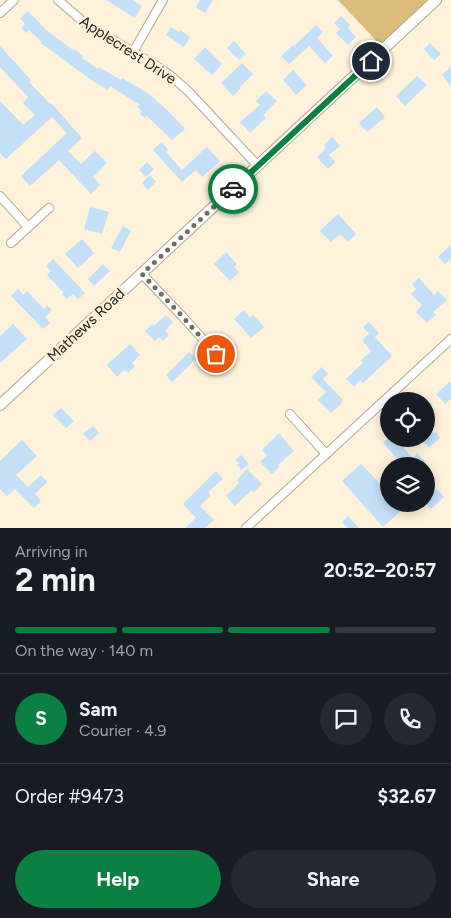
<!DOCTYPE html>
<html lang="en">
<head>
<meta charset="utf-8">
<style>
  :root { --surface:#171b24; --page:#242831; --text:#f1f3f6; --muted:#9ea1a6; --line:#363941; --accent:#0b8043 }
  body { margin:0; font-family:Figtree,sans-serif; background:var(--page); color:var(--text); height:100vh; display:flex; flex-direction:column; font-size:19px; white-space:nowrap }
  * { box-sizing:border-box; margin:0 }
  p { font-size:16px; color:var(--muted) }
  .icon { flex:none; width:28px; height:28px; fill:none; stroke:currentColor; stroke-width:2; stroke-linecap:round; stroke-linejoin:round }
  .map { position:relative; height:528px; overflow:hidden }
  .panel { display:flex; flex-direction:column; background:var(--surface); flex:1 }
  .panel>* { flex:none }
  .fabs { position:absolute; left:380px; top:392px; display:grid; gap:10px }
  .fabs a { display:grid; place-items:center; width:55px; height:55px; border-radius:50%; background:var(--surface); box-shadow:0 2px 12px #0003; font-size:25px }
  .pin { position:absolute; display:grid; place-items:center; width:42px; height:42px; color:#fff; margin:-21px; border:2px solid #fff; border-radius:50%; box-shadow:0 1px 5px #0007 }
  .courier { position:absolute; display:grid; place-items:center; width:50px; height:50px; margin:-25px; border:4px solid #0b8043; border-radius:50%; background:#fff; color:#222; box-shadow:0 1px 6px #0007 }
  .head em { font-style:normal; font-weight:700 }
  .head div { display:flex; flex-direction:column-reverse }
  .head { display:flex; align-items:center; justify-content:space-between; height:85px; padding:0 15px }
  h1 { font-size:32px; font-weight:700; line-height:38px }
  .bar { display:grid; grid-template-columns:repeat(4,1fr); gap:8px 5px; align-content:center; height:60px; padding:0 15px }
  .bar i { height:6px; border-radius:4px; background:var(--line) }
  .bar .active { background:var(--accent) }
  .bar p { grid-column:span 4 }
  .line { display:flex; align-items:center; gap:12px; padding:0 15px; border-top:1px solid var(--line) }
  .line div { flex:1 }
  .round { display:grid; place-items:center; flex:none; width:52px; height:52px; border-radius:26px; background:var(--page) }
  .primary-button { display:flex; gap:10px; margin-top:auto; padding:10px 15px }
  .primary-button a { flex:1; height:58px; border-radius:30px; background:var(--accent); color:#fff; font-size:20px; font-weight:700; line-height:58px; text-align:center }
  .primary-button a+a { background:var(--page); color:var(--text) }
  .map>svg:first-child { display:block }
  .green { fill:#dbbc7d }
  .building { fill:#c4dff8 }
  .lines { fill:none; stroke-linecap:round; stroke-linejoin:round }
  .minor-casing { stroke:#b2a791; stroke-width:10 }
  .tertiary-casing { stroke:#b2a791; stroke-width:12 }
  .minor { stroke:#fff; stroke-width:8 }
  .tertiary { stroke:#fff; stroke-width:10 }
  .done { stroke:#746d5f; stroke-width:5; stroke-dasharray:0 9 }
  .route { stroke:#0b8043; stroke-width:6 }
  .labels { text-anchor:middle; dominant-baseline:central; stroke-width:5; stroke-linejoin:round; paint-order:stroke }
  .street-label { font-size:15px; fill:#29251c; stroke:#fef2db }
</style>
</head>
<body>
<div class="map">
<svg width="451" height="528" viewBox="0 0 451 528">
  <rect width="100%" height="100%" fill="#fef2db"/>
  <path class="green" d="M 338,0 L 436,0 L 384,49 Z"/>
  <g class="building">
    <path d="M 106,0 L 132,0 L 142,6 L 135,18 Z"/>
    <path d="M 200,0 L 213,0 L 205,13 L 196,7 Z"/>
    <path d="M 28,11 L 46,30 L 73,50 L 74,49 L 83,56 L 82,58 L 98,69 L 99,67 L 121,80 L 122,78 L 149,94 L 167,110 L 185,129 L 172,140 L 147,116 L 145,118 L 140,114 L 142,111 L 137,107 L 140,105 L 110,86 L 108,90 L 91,80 L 41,43 L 42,42 L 29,30 L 26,33 L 21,28 L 25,24 L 20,18 Z"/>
    <path d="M 341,16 L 350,25 L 348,28 L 356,37 L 348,45 L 336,33 L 340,29 L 334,23 Z"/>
    <path d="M 316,25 L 323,32 L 317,38 L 333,56 L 325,63 L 309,46 L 289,64 L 281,56 L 293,45 L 294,46 Z"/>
    <path d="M 171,27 L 179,32 L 180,30 L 190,37 L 184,47 L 166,35 Z"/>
    <path d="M 234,41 L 246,54 L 239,60 L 227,48 Z"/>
    <path d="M 430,43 L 441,54 L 434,60 L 424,49 Z"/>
    <path d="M 0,46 L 31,80 L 29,82 L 50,104 L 51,103 L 82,138 L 68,151 L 81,164 L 95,151 L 107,163 L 93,177 L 100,185 L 91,194 L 59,160 L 30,186 L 21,176 L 67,133 L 52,117 L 6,159 L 0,153 L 0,101 L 23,125 L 35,115 L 23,103 L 28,97 L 0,67 Z"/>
    <path d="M 205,47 L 222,64 L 212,75 L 194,59 Z"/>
    <path d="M 242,63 L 253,74 L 240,87 L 241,88 L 233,96 L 221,83 Z"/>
    <path d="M 451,67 L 451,86 L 442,75 Z"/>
    <path d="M 293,70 L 307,85 L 296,95 L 283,80 Z"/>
    <path d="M 417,76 L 427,85 L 405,106 L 396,96 Z"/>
    <path d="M 266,91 L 277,101 L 263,115 L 266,118 L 250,133 L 240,122 L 260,105 L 256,101 Z"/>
    <path d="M 377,107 L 385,117 L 367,132 L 359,123 Z"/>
    <path d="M 332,137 L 340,146 L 329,155 L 335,162 L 328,169 L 317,157 L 326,148 L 324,145 Z"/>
    <path d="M 162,142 L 168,150 L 166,152 L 182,170 L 207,147 L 220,161 L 202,177 L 196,170 L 182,182 L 153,150 Z"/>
    <path d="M 147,162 L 154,169 L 146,177 L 139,170 Z"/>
    <path d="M 150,175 L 156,182 L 148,190 L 142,183 Z"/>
    <path d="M 90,207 L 109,212 L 102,234 L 84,229 Z"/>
    <path d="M 338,214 L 356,234 L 348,242 L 340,234 L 331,242 L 320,231 Z"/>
    <path d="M 123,226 L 131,231 L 120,252 L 111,248 Z"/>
    <path d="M 82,239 L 94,253 L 78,268 L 65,254 Z"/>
    <path d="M 451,245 L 451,259 L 445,264 L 438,257 Z"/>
    <path d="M 226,252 L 237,264 L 234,267 L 239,272 L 230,281 L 214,264 Z"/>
    <path d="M 53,259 L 85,293 L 78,299 L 73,294 L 67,299 L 62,294 L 64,293 L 47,275 L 51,271 L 46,266 Z"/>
    <path d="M 103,264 L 110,271 L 94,286 L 88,279 Z"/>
    <path d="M 419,278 L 434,295 L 438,291 L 447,300 L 433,312 L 436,315 L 427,323 L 416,312 L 422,305 L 411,294 L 416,289 L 412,284 Z"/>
    <path d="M 18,289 L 23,295 L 27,291 L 44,309 L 47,305 L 52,310 L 45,317 L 50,323 L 43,329 L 11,296 Z"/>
    <path d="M 244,310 L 250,318 L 253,315 L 264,327 L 251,338 L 234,319 Z"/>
    <path d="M 166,315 L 173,322 L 165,331 L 169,335 L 163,341 L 159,337 L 155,341 L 145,331 L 152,324 L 154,326 Z"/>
    <path d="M 369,322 L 379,333 L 375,337 L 392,356 L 363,383 L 360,380 L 354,387 L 346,379 L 363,363 L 361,360 L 371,351 L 362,340 L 369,334 L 363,327 Z"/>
    <path d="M 13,324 L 27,339 L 0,363 L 0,336 Z"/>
    <path d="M 130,344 L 140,355 L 132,363 L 135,366 L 128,373 L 124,370 L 117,377 L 107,365 Z"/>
    <path d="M 189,352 L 196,359 L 172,382 L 166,375 Z"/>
    <path d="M 322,367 L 328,374 L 323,379 L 343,400 L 341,402 L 342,403 L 331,413 L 318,400 L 326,392 L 311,377 Z"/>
    <path d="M 451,381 L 451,399 L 445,404 L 436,394 Z"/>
    <path d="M 61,408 L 74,421 L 66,428 L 53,415 Z"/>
    <path d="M 426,425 L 434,434 L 436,432 L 440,438 L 429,448 L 421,439 L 426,439 Z"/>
    <path d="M 93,426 L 99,433 L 90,441 L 83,434 Z"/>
    <path d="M 279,433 L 294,451 L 278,465 L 279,467 L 272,474 L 260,462 L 267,455 L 262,450 Z"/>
    <path d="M 388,439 L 403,439 L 399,443 L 413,458 L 417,453 L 425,461 L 419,466 L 404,466 L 383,443 Z"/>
    <path d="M 22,440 L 37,456 L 16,475 L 28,487 L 41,475 L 47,482 L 35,494 L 41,501 L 34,508 L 15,489 L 7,496 L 0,489 L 0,461 Z"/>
    <path d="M 241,455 L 249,464 L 241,470 L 237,465 L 239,463 L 235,460 Z"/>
    <path d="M 361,464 L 389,493 L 389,504 L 398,504 L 403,509 L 383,527 L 342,481 Z"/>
    <path d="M 247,469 L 262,484 L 254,492 L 252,490 L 235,506 L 226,496 L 239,483 L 237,480 Z"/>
    <path d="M 216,471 L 223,479 L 208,492 L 211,495 L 200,506 L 214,520 L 205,528 L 185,528 L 196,518 L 183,504 Z"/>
    <path d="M 426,487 L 432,493 L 437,489 L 444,497 L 431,509 L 426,504 Z"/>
    <path d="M 348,516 L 359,528 L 348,528 L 342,522 Z"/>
  </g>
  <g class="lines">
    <defs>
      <g id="minor">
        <path d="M 58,0 L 86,24 L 157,66 L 171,76 L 189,92 L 258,166"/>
        <path d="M 0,13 L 14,0"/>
        <path d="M 133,52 L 163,0"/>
        <path d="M 0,196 L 28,227"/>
        <path d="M 11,243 L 49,208"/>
        <path d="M 142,274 L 182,316 L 216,354"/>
        <path d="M 290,414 L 326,454"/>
        <path d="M 246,528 L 451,339"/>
      </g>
      <path id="tertiary" d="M 0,405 L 436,0"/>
    </defs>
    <use href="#minor" class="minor-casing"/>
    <use href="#tertiary" class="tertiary-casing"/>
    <use href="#minor" class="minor"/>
    <use href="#tertiary" class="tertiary"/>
  </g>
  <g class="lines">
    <path class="done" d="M 216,354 L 182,316 L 142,274 L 233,189"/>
    <path class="route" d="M 233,189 L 371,61"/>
  </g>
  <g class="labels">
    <g class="street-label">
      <text transform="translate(128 50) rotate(33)">Applecrest Drive</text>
      <text transform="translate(86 325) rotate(-43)">Mathews Road</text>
    </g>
  </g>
</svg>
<div class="fabs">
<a><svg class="icon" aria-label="locate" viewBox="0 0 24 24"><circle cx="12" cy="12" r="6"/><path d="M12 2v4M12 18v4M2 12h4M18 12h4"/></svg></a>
<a><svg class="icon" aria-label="layers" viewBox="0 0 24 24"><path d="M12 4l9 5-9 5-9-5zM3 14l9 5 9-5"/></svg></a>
</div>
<div class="pin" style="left:216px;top:354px;background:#ea580c"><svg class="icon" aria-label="bag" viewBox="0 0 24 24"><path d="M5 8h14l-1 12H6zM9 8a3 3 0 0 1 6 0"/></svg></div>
<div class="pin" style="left:371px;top:61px;background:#1f2937"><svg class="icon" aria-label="home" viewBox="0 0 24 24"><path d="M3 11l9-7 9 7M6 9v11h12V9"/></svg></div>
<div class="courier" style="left:233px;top:189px"><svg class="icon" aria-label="car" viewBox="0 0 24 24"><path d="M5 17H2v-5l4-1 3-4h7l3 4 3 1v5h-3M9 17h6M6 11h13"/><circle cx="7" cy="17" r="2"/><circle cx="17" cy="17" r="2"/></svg></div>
</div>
<section class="panel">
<div class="head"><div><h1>2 min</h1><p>Arriving in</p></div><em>20:52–20:57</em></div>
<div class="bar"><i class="active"></i><i class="active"></i><i class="active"></i><i></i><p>On the way · 140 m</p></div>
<div class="line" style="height:90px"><b class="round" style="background:var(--accent);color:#fff">S</b><div><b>Sam</b><p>Courier · 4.9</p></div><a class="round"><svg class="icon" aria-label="chat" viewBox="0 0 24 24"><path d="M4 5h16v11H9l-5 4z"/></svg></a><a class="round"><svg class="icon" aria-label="phone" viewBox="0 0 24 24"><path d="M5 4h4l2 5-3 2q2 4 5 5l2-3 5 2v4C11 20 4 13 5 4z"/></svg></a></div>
<div class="line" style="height:65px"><div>Order #9473</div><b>$32.67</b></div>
<div class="primary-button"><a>Help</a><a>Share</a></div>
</section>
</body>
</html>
